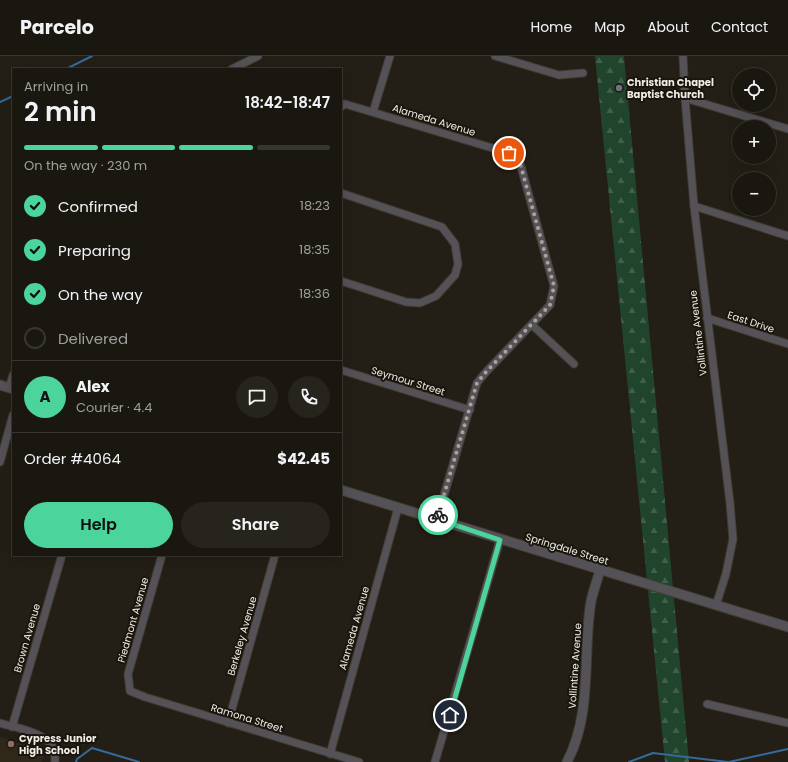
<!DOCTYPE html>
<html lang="en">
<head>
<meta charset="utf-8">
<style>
  :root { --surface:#1a1710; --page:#27241e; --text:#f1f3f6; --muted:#9f9f9f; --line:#383630; --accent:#4bd49b }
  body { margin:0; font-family:Poppins,sans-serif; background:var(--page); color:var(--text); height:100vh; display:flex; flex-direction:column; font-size:15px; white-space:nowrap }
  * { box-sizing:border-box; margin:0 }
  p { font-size:13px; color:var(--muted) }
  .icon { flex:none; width:22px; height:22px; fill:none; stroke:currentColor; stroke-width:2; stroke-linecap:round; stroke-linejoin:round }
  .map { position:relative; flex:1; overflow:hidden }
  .side { position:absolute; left:12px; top:12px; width:330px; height:488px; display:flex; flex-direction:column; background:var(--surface); border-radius:0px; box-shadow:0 4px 16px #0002,0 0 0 1px var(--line) }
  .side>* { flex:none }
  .controls { position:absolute; left:732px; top:12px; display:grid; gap:8px }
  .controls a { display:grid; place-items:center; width:44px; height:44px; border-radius:50%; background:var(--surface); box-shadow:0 4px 16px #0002,0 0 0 1px var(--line); font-size:20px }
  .pin { position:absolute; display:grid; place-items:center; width:34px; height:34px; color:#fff; margin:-17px; border:2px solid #fff; border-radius:50%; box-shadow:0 1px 4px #0007 }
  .courier { position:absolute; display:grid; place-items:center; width:40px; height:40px; margin:-20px; border:3px solid #4bd49b; border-radius:50%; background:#fff; color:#222; box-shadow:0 1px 5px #0007 }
  .headline em { font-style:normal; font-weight:600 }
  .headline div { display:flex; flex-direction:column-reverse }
  .headline { display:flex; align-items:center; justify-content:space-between; height:68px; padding:0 12px }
  h1 { font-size:26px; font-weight:600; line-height:30px }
  .bar { display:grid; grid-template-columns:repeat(4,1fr); gap:6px 4px; align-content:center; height:48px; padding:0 12px }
  .bar i { height:5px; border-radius:3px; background:var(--line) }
  .bar .selected { background:var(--accent) }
  .bar p { grid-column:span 4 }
  .line { display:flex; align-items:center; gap:10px; padding:0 12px; border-top:1px solid var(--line) }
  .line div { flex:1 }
  .round { display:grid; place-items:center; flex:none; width:42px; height:42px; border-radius:21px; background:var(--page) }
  ol { padding:0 12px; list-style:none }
  li { display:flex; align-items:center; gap:12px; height:44px }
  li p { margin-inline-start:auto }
  li .icon { padding:4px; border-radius:50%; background:var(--accent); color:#111; stroke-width:4 }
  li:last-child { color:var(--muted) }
  li i { width:22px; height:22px; border:2px solid var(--line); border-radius:50% }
  .button { display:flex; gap:8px; margin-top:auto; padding:8px 12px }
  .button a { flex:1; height:46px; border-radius:24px; background:var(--accent); color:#111; font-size:16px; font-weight:600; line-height:46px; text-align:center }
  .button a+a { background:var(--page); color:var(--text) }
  header { display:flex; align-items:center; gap:24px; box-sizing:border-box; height:56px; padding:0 20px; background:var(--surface); border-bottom:1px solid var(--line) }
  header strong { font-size:19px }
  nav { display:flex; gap:22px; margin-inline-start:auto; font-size:14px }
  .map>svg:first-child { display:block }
  .built { fill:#2f2818 }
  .forest { fill:url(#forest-firs) }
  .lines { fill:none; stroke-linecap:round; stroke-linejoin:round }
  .stream { stroke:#346b9b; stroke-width:2 }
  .minor-casing { stroke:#403c33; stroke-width:9 }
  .tertiary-casing { stroke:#403c33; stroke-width:11 }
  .minor { stroke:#555257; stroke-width:7 }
  .tertiary { stroke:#555257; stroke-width:9 }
  .done { stroke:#a8a49d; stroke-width:4; stroke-dasharray:0 7.2 }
  .route { stroke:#4bd49b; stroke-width:5 }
  .worship-dot { fill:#6b7280; stroke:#1a160d; stroke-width:1.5 }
  .education-dot { fill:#8d6e63; stroke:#1a160d; stroke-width:1.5 }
  .labels { text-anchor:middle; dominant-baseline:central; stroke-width:4; stroke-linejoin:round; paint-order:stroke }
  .poi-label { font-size:10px; font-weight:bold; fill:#efece6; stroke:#1a160d; text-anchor:start }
  .street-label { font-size:10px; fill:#efece6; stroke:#1a160d }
</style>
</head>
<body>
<header>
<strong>Parcelo</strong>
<nav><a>Home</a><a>Map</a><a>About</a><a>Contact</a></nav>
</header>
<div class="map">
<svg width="788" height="706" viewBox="0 0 788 706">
  <defs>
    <pattern id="forest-firs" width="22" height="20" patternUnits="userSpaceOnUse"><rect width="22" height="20" fill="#20452c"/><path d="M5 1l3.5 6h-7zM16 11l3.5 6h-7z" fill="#41604b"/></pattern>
  </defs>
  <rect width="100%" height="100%" fill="#231f16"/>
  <path class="built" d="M 0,681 L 45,696 L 42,706 L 0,706 Z"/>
  <path class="forest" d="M 595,0 L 624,0 L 689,706 L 665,706 Z"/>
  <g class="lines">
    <g class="stream">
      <path d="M 66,13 L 92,0"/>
      <path d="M 0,46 L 13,40"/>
      <path d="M 76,706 L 77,703 L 92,692 L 139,706"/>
      <path d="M 629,706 L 653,697 L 728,706"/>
      <path d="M 729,706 L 788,693"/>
    </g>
    <defs>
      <g id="minor">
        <path d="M 495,0 L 559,19 L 583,17"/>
        <path d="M 683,0 L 685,42 L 694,150 L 730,447 L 733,483 L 726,518 L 716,549"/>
        <path d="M 232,13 L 258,0"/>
        <path d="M 685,42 L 788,73"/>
        <path d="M 341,51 L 345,48 L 509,97 L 520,107 L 554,230 L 550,249 L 486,316 L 477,327 L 437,463"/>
        <path d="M 373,56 L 390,0"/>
        <path d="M 341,137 L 442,171 L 455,188 L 458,208 L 455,219 L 436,240 L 420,247 L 406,246 L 341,225"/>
        <path d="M 694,150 L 788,180"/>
        <path d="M 707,262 L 788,288"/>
        <path d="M 532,269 L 574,308"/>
        <path d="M 341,314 L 470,354"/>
        <path d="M 9,332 L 13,319"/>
        <path d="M 0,406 L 13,359"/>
        <path d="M 162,499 L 128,618 L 130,635 L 145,641 L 359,706"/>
        <path d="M 707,648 L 788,667"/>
        <path d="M 0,667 C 16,672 46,676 54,693 C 55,697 55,702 55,706"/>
        <path d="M 228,667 L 275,499"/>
        <path d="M 12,671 L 62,499"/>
        <path d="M 330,698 L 398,452"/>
        <path d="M 435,706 L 500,484"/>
      </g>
      <g id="tertiary">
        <path d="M 0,329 L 13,333"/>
        <path d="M 341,434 L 788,571"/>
        <path d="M 567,706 C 592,658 583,604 590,552 C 591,540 597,526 600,514"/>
      </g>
    </defs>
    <use href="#minor" class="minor-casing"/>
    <use href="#tertiary" class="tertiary-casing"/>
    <use href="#minor" class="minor"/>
    <use href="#tertiary" class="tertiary"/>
  </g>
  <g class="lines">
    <path class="done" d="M 438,459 L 477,327 L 486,316 L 550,249 L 554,230 L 520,107 L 509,97"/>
    <path class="route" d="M 438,459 L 437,463 L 500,484 L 450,659"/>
  </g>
  <circle class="worship-dot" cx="619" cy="32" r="4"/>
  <circle class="education-dot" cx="11" cy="688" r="4"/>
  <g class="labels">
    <g class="poi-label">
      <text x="627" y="26">Christian Chapel<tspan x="627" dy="12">Baptist Church</tspan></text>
      <text x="19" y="682">Cypress Junior<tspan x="19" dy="12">High School</tspan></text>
    </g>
    <g class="street-label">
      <text transform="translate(434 64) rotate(17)">Alameda Avenue</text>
      <text transform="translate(751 266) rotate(18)">East Drive</text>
      <text transform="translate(698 277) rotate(-97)">Vollintine Avenue</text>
      <text transform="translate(408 325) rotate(17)">Seymour Street</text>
      <text transform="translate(567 493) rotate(17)">Springdale Street</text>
      <text transform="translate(133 564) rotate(-74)">Piedmont Avenue</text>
      <text transform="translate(354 572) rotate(-74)">Alameda Avenue</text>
      <text transform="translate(242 580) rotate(-74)">Berkeley Avenue</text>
      <text transform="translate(27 582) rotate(-74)">Brown Avenue</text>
      <text transform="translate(575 610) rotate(-86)">Vollintine Avenue</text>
      <text transform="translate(247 662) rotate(17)">Ramona Street</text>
    </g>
  </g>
</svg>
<div class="controls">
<a><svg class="icon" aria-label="locate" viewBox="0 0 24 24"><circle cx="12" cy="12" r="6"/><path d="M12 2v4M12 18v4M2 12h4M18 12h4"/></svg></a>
<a>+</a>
<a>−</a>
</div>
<div class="pin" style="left:509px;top:97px;background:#ea580c"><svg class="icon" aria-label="bag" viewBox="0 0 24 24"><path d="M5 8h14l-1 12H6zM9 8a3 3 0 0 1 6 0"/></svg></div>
<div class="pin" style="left:450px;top:659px;background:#1f2937"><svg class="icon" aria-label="home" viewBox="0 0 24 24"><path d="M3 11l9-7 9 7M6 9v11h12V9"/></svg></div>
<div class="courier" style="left:438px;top:459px"><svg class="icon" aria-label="bike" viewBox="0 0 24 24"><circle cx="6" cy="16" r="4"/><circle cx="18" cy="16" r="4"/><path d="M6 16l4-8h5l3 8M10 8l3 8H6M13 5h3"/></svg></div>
<section class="side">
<div class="headline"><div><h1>2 min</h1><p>Arriving in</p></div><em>18:42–18:47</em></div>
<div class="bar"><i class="selected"></i><i class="selected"></i><i class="selected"></i><i></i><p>On the way · 230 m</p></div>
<ol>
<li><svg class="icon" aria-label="check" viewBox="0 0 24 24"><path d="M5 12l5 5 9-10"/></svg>Confirmed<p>18:23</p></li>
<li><svg class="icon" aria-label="check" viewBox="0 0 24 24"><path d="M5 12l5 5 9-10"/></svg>Preparing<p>18:35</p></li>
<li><svg class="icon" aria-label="check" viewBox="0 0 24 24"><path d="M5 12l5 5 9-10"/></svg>On the way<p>18:36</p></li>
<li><i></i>Delivered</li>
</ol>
<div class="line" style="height:72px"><b class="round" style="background:var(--accent);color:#111">A</b><div><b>Alex</b><p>Courier · 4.4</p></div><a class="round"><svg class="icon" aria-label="chat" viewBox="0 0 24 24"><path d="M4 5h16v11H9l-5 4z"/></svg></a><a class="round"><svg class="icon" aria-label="phone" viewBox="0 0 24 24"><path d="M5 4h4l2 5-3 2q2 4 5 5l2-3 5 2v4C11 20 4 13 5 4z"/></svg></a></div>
<div class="line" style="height:52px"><div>Order #4064</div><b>$42.45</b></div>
<div class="button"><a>Help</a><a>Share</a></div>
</section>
</div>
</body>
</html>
